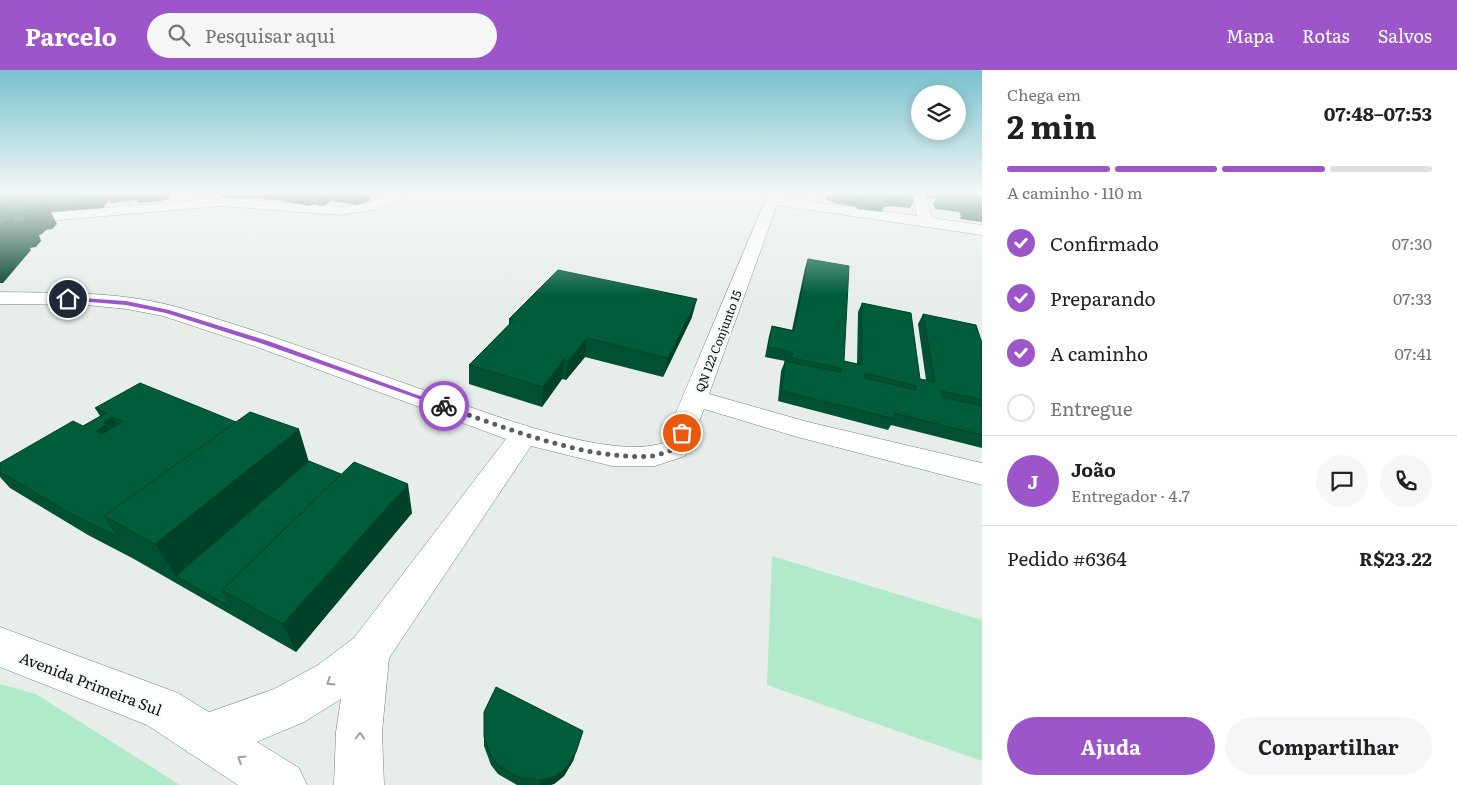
<!DOCTYPE html>
<html lang="pt">
<head>
<meta charset="utf-8">
<style>
  :root { --surface:#fff; --page:#f6f6f6; --text:#202124; --muted:#757577; --line:#e0e0e0; --accent:#9d56ca }
  body { margin:0; font-family:Literata,serif; background:var(--page); color:var(--text); height:100vh; display:flex; flex-direction:column; font-size:19px; white-space:nowrap }
  * { box-sizing:border-box; margin:0 }
  p { font-size:16px; color:var(--muted) }
  .icon { flex:none; width:28px; height:28px; fill:none; stroke:currentColor; stroke-width:2; stroke-linecap:round; stroke-linejoin:round }
  .map { position:relative; flex:1; overflow:hidden }
  .drawer { display:flex; flex-direction:column; background:var(--surface); width:475px }
  .drawer>* { flex:none }
  .buttons { position:absolute; left:911px; top:15px; display:grid; gap:10px }
  .buttons a { display:grid; place-items:center; width:55px; height:55px; border-radius:50%; background:var(--surface); box-shadow:0 2px 12px #0003; font-size:25px }
  .pin { position:absolute; display:grid; place-items:center; width:42px; height:42px; color:#fff; margin:-21px; border:2px solid #fff; border-radius:50%; box-shadow:0 1px 5px #0007 }
  .courier { position:absolute; display:grid; place-items:center; width:50px; height:50px; margin:-25px; border:4px solid #9d56ca; border-radius:50%; background:#fff; color:#222; box-shadow:0 1px 6px #0007 }
  .summary em { font-style:normal; font-weight:700 }
  .summary div { display:flex; flex-direction:column-reverse }
  .summary { display:flex; align-items:center; justify-content:space-between; height:85px; padding:0 25px }
  h1 { font-size:32px; font-weight:700; line-height:38px }
  .bar { display:grid; grid-template-columns:repeat(4,1fr); gap:8px 5px; align-content:center; height:60px; padding:0 25px }
  .bar i { height:6px; border-radius:4px; background:var(--line) }
  .bar .active { background:var(--accent) }
  .bar p { grid-column:span 4 }
  .line { display:flex; align-items:center; gap:12px; padding:0 25px; border-top:1px solid var(--line) }
  .line div { flex:1 }
  .round { display:grid; place-items:center; flex:none; width:52px; height:52px; border-radius:26px; background:var(--page) }
  ol { padding:0 25px; list-style:none }
  li { display:flex; align-items:center; gap:15px; height:55px }
  li p { margin-inline-start:auto }
  li .icon { padding:5px; border-radius:50%; background:var(--accent); color:#fff; stroke-width:4 }
  li:last-child { color:var(--muted) }
  li i { width:28px; height:28px; border:2px solid var(--line); border-radius:50% }
  .action { display:flex; gap:10px; margin-top:auto; padding:10px 25px }
  .action a { flex:1; height:58px; border-radius:30px; background:var(--accent); color:#fff; font-size:20px; font-weight:700; line-height:58px; text-align:center }
  .action a+a { background:var(--page); color:var(--text) }
  header { display:flex; align-items:center; gap:30px; box-sizing:border-box; height:70px; padding:0 25px; background:var(--accent); color:#fff }
  header strong { font-size:24px }
  nav { display:flex; gap:28px; margin-inline-start:auto; font-size:18px }
  .search { width:350px; height:45px; background:var(--page); display:flex; align-items:center; gap:12px; box-sizing:border-box; padding:0 18px; border-radius:28px; color:var(--muted); font-size:19px }
  main { display:flex; flex:1; min-height:0 }
  .map>svg:first-child { display:block }
  .green { fill:#b0eaca }
  .lines { fill:none; stroke-linecap:round; stroke-linejoin:round }
  .street-casing { stroke:#797f7b; stroke-width:1 }
  .secondary-casing { stroke:#797f7b; stroke-width:1 }
  .street { fill:#fff; fill-rule:evenodd }
  .secondary { fill:#fff; fill-rule:evenodd }
  .wall { fill:#005034 }
  .shaded-wall { fill:#00412a }
  .building { fill:#005d3c; stroke:#00412a; fill-rule:evenodd }
  .oneway { stroke:#9fa09f }
  .route { fill:#9d56ca }
  .done { stroke:#5b5e5c; stroke-width:5; stroke-dasharray:0 9 }
  .labels { text-anchor:middle; dominant-baseline:central; stroke-width:5; stroke-linejoin:round; paint-order:stroke }
  .street-label { font-size:12px; fill:#0f1110; stroke:#f4fbf7 }
  .near-street-label { font-size:15px; fill:#0f1110; stroke:#f4fbf7 }
</style>
</head>
<body>
<header>
<strong>Parcelo</strong>
<div class="search"><svg class="icon" aria-label="search" viewBox="0 0 24 24"><circle cx="10" cy="10" r="6"/><path d="M15 15l6 6"/></svg>Pesquisar aqui</div>
<nav><a>Mapa</a><a>Rotas</a><a>Salvos</a></nav>
</header>
<main>
<div class="map">
<svg width="982" height="715" viewBox="0 0 982 715">
  <rect width="100%" height="100%" fill="#e7eeea"/>
  <g class="green">
    <path d="M 772,486 L 982,550 L 982,691 L 767,615 Z"/>
    <path d="M 0,614 L 36,624 L 180,715 L 0,715 Z"/>
  </g>
  <g class="lines">
    <defs>
      <g id="street">
        <path d="M 390,124 L 408,124 L 406,127 L 373,140 L 340,145 L 222,136 L 0,155 L 0,147 L 222,128 L 340,137 L 365,133 Z"/>
        <path d="M 768,124 L 780,124 L 780,127 L 917,146 L 912,124 L 925,124 L 932,148 L 982,155 L 982,165 L 777,135 L 709,324 L 808,352 L 982,393 L 982,415 L 794,366 L 704,339 L 685,386 L 655,396 L 612,396 L 531,376 L 389,588 L 382,662 L 384,715 L 334,715 L 336,662 L 341,629 L 304,652 L 249,675 L 203,689 L 187,682 L 180,666 L 187,650 L 274,619 L 318,595 L 354,568 L 506,369 L 257,277 L 163,246 L 127,239 L 87,235 L 0,234 L 0,222 C 58,223 116,221 173,236 C 249,257 324,285 398,311 C 459,332 604,393 663,373 Z"/>
      </g>
      <path id="secondary" d="M 0,557 L 178,623 L 299,698 L 307,715 L 238,715 L 147,655 L 0,597 Z"/>
    </defs>
    <use href="#street" class="street-casing"/>
    <use href="#secondary" class="secondary-casing"/>
    <use href="#street" class="street"/>
    <use href="#secondary" class="secondary"/>
  </g>
  <g class="wall">
    <path d="M 219,124 L 375,124 L 370,126 L 370,130 L 357,135 L 331,131 L 322,136 L 314,134 L 309,136 L 279,130 L 237,128 L 234,129 L 220,126 Z"/>
    <path d="M 814,124 L 911,124 L 914,131 L 910,138 L 890,136 L 884,137 L 882,142 L 857,139 L 857,137 L 835,133 L 825,129 L 826,126 Z"/>
    <path d="M 926,124 L 982,124 L 982,152 L 960,149 L 961,146 L 959,142 L 935,139 L 933,134 L 936,129 L 927,128 Z"/>
    <path d="M 808,189 L 844,291 L 857,294 L 858,242 L 862,233 L 920,309 L 926,310 L 918,254 L 923,244 L 982,273 L 982,378 L 891,355 L 888,360 L 778,331 L 781,301 L 785,291 L 765,287 L 769,266 L 772,256 L 792,260 L 805,198 Z"/>
    <path d="M 692,247 L 663,307 L 585,287 L 566,310 L 562,309 L 542,337 L 469,314 L 469,295 L 509,254 L 509,249 Z"/>
    <path d="M 95,338 L 309,391 L 412,443 L 296,582 L 134,489 L 88,465 L 10,418 L 0,407 L 0,393 L 83,356 L 100,346 Z"/>
    <path d="M 484,642 L 583,661 L 573,691 L 564,706 L 554,714 L 551,715 L 517,715 L 498,704 L 491,695 L 484,676 Z"/>
  </g>
  <g class="shaded-wall">
    <path d="M 0,124 L 29,124 L 25,128 L 0,130 Z"/>
    <path d="M 97,124 L 171,124 L 169,129 L 161,131 L 139,133 L 137,130 L 110,133 L 109,130 L 103,138 L 51,142 L 57,154 L 52,159 L 46,160 L 42,164 L 39,165 L 41,171 L 36,177 L 30,178 L 31,180 L 3,213 L 0,213 L 0,134 Z"/>
    <path d="M 233,124 L 236,124 L 237,128 L 234,129 Z"/>
    <path d="M 307,124 L 337,124 L 330,124 L 331,131 L 322,136 L 321,128 L 313,127 L 314,134 L 309,136 Z"/>
    <path d="M 363,124 L 375,124 L 370,126 L 370,130 L 357,135 L 356,128 Z"/>
    <path d="M 894,128 L 890,136 L 884,137 L 886,130 Z"/>
    <path d="M 697,229 L 692,247 L 663,307 L 668,288 Z"/>
    <path d="M 587,268 L 585,287 L 566,310 L 568,291 Z"/>
    <path d="M 564,289 L 562,309 L 542,337 L 543,317 Z"/>
    <path d="M 112,347 L 124,367 L 112,358 L 106,355 L 118,376 L 96,361 L 103,353 Z"/>
    <path d="M 299,359 L 312,402 L 176,506 L 155,474 Z"/>
    <path d="M 408,414 L 412,443 L 296,582 L 283,554 Z"/>
    <path d="M 583,661 L 573,691 L 564,706 L 554,714 L 540,715 L 540,710 Z"/>
  </g>
  <g class="building">
    <path d="M 17,124 L 75,124 L 72,126 L 75,132 L 47,135 L 44,130 L 8,133 L 18,125 L 16,125 L 3,137 L 0,133 L 0,125 Z"/>
    <path d="M 75,124 L 97,124 L 72,126 Z"/>
    <path d="M 108,124 L 126,124 L 126,125 L 107,126 Z"/>
    <path d="M 321,124 L 367,124 L 356,128 L 330,124 L 321,128 L 313,127 Z"/>
    <path d="M 832,124 L 911,124 L 914,131 L 894,128 L 886,130 L 885,135 L 860,131 L 860,129 L 838,126 Z"/>
    <path d="M 942,124 L 969,124 L 982,125 L 982,137 L 968,135 L 969,132 L 966,128 L 942,125 Z"/>
    <path d="M 44,130 L 39,135 L 33,135 L 29,140 L 24,140 L 22,142 L 27,142 L 22,146 L 27,146 L 22,152 L 15,152 L 12,146 L 0,147 L 0,143 L 6,138 L 1,138 L 7,133 Z"/>
    <path d="M 12,146 L 0,157 L 0,147 Z"/>
    <path d="M 808,189 L 849,196 L 844,291 L 862,295 L 862,233 L 911,243 L 920,309 L 935,312 L 923,244 L 976,255 L 982,273 L 982,330 L 942,321 L 943,327 L 982,336 L 982,365 L 894,343 L 895,349 L 782,321 L 785,291 L 841,302 L 840,298 L 792,288 L 792,282 L 768,277 L 772,256 L 794,261 ZM 865,303 L 916,316 L 916,320 L 865,308 Z"/>
    <path d="M 558,200 L 697,229 L 668,288 L 587,268 L 568,291 L 564,289 L 543,317 L 469,295 L 514,250 L 509,249 Z"/>
    <path d="M 140,313 L 236,352 L 104,446 L 120,468 L 72,444 L 0,402 L 0,393 L 73,351 L 83,356 L 106,343 L 95,338 ZM 112,347 L 123,351 L 114,357 L 103,353 ZM 106,355 L 112,358 L 102,364 L 96,361 Z"/>
    <path d="M 250,342 L 299,359 L 155,474 L 104,446 Z"/>
    <path d="M 309,391 L 341,404 L 222,520 L 232,538 L 176,506 Z"/>
    <path d="M 354,392 L 408,414 L 283,554 L 222,520 Z"/>
    <path d="M 496,617 L 583,661 L 576,682 L 567,697 L 556,706 L 540,710 L 518,707 L 499,696 L 491,686 L 484,667 L 484,642 Z"/>
  </g>
  <defs><path id="oneway-chevron" d="M-2-3.5L2.5 0L-2 3.5" fill="none" stroke-width="1.6" stroke-linecap="round" stroke-linejoin="round" transform="scale(1.25)"/></defs>
  <g class="oneway">
    <use href="#oneway-chevron" transform="translate(330 612) rotate(148)"/>
    <use href="#oneway-chevron" transform="translate(360 666) rotate(-88)"/>
    <use href="#oneway-chevron" transform="translate(241 689) rotate(-148)"/>
  </g>
  <linearGradient id="sky" x2="0" y2="1"><stop stop-color="#79c2ce"/><stop offset="0.55" stop-color="#f4f7f6"/><stop offset="1" stop-color="#f4f7f6" stop-opacity="0"/></linearGradient>
  <rect width="982" height="224" fill="url(#sky)"/>
  <path class="route" d="M 68,227 L 126,231 L 169,240 L 268,271 L 448,336 L 442,337 L 263,274 L 166,243 L 126,235 L 66,230 Z"/>
  <g class="lines">
    <path class="done" d="M 444,336 C 506,358 587,391 653,386 C 660,385 668,381 675,379 L 682,363"/>
  </g>
  <g class="labels">
    <g class="street-label">
      <text transform="translate(718 271) rotate(-69)">QN 122 Conjunto 15</text>
    </g>
    <g class="near-street-label">
      <text transform="translate(91 613) rotate(21)">Avenida Primeira Sul</text>
    </g>
  </g>
</svg>
<div class="buttons">
<a><svg class="icon" aria-label="layers" viewBox="0 0 24 24"><path d="M12 4l9 5-9 5-9-5zM3 14l9 5 9-5"/></svg></a>
</div>
<div class="pin" style="left:682px;top:363px;background:#ea580c"><svg class="icon" aria-label="bag" viewBox="0 0 24 24"><path d="M5 8h14l-1 12H6zM9 8a3 3 0 0 1 6 0"/></svg></div>
<div class="pin" style="left:68px;top:229px;background:#1f2937"><svg class="icon" aria-label="home" viewBox="0 0 24 24"><path d="M3 11l9-7 9 7M6 9v11h12V9"/></svg></div>
<div class="courier" style="left:444px;top:336px"><svg class="icon" aria-label="bike" viewBox="0 0 24 24"><circle cx="6" cy="16" r="4"/><circle cx="18" cy="16" r="4"/><path d="M6 16l4-8h5l3 8M10 8l3 8H6M13 5h3"/></svg></div>
</div>
<section class="drawer">
<div class="summary"><div><h1>2 min</h1><p>Chega em</p></div><em>07:48–07:53</em></div>
<div class="bar"><i class="active"></i><i class="active"></i><i class="active"></i><i></i><p>A caminho · 110 m</p></div>
<ol>
<li><svg class="icon" aria-label="check" viewBox="0 0 24 24"><path d="M5 12l5 5 9-10"/></svg>Confirmado<p>07:30</p></li>
<li><svg class="icon" aria-label="check" viewBox="0 0 24 24"><path d="M5 12l5 5 9-10"/></svg>Preparando<p>07:33</p></li>
<li><svg class="icon" aria-label="check" viewBox="0 0 24 24"><path d="M5 12l5 5 9-10"/></svg>A caminho<p>07:41</p></li>
<li><i></i>Entregue</li>
</ol>
<div class="line" style="height:90px"><b class="round" style="background:var(--accent);color:#fff">J</b><div><b>João</b><p>Entregador · 4.7</p></div><a class="round"><svg class="icon" aria-label="chat" viewBox="0 0 24 24"><path d="M4 5h16v11H9l-5 4z"/></svg></a><a class="round"><svg class="icon" aria-label="phone" viewBox="0 0 24 24"><path d="M5 4h4l2 5-3 2q2 4 5 5l2-3 5 2v4C11 20 4 13 5 4z"/></svg></a></div>
<div class="line" style="height:65px"><div>Pedido #6364</div><b>R$23.22</b></div>
<div class="action"><a>Ajuda</a><a>Compartilhar</a></div>
</section>
</main>
</body>
</html>
